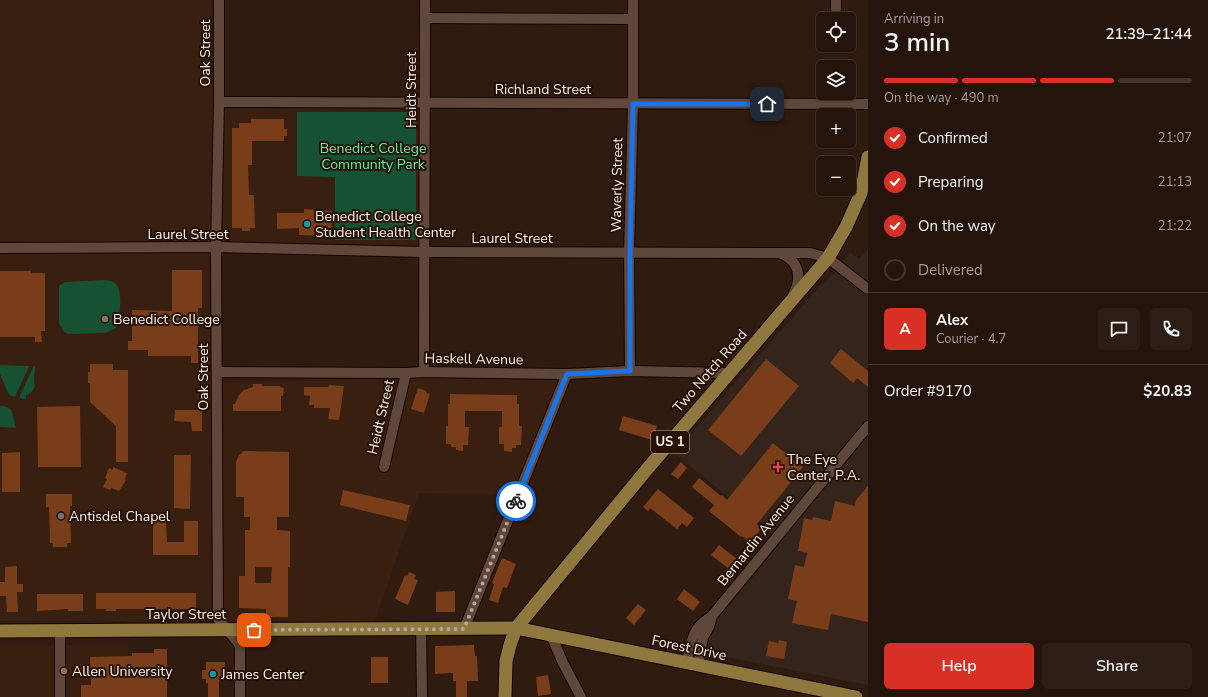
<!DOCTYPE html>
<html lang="en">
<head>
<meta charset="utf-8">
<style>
  :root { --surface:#24140c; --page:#2c1d15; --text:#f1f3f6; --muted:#a39e9d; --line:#41332d; --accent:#d93025 }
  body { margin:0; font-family:"Nunito Sans",sans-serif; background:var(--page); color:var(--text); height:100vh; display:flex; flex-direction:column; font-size:15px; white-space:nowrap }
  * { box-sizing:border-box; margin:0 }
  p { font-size:13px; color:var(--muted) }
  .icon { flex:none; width:22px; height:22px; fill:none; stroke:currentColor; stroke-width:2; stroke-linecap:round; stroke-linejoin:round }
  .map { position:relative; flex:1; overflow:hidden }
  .details { display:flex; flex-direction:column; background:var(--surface); width:340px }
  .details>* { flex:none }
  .fabs { position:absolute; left:816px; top:12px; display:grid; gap:8px }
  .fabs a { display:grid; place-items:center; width:40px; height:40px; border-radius:6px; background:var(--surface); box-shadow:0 1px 3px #0004,0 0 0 1px var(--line); font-size:20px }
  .pin { position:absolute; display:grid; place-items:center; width:34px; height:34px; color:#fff; margin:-17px; border-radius:8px; box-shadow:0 2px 6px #0006 }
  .courier { position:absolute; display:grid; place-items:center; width:40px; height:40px; margin:-20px; border:3px solid #1a73e8; border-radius:50%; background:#fff; color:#222; box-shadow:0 1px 5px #0007 }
  .headline em { font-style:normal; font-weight:600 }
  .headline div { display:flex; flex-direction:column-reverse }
  .headline { display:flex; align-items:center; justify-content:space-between; height:68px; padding:0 16px }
  h1 { font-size:26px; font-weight:600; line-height:30px }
  .bar { display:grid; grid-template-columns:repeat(4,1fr); gap:6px 4px; align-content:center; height:48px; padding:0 16px }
  .bar i { height:5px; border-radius:3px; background:var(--line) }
  .bar .current { background:var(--accent) }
  .bar p { grid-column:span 4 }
  .line { display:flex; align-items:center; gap:10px; padding:0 16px; border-top:1px solid var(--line) }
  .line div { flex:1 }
  .round { display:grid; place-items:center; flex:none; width:42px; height:42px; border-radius:6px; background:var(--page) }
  ol { padding:0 16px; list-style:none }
  li { display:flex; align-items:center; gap:12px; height:44px }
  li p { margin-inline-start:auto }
  li .icon { padding:4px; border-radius:50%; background:var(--accent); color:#fff; stroke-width:4 }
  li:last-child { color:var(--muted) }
  li i { width:22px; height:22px; border:2px solid var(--line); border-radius:50% }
  .primary-button { display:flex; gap:8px; margin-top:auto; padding:8px 16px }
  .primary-button a { flex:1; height:46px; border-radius:6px; background:var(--accent); color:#fff; font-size:16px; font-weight:600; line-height:46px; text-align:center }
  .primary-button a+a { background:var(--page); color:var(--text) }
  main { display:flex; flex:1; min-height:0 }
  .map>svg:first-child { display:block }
  .built { fill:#391f0f }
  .medical { fill:#35241c }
  .green { fill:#165134 }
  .building { fill:#793e19; fill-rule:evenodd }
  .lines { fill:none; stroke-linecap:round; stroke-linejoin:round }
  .minor-casing { stroke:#170500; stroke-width:12 }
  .major-casing { stroke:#170500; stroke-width:15 }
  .minor { stroke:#5f483b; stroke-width:10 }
  .major { stroke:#8f783e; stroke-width:13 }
  .done { stroke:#b5a69e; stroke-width:4; stroke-dasharray:0 7.2 }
  .route { stroke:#1a73e8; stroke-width:5 }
  .culture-dot { fill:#0f9aa8; stroke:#261207; stroke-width:1.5 }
  .education-dot { fill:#8d6e63; stroke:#261207; stroke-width:1.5 }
  .health-dot { fill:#e0444e; stroke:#261207; stroke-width:1.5 }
  .worship-dot { fill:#6b7280; stroke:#261207; stroke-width:1.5 }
  .labels { text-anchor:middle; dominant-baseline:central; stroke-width:4; stroke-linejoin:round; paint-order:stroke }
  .shield { fill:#261207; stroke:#bcaea7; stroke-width:1 }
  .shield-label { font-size:13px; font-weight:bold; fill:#fdf1eb }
  .street-label { font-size:14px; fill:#fdf1eb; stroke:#261207 }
  .park-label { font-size:14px; fill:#6aeaa7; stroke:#261207 }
  .poi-label { font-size:14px; fill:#fdf1eb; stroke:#261207; text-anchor:start }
</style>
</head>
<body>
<main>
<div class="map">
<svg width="868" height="697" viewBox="0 0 868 697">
  <rect width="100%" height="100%" fill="#301b10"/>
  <g class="built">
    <path d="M 0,0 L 211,0 L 213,108 L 419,109 L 420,245 L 208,245 L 211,383 L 416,378 L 558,380 L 512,495 L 419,493 L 375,621 L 0,621 Z"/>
    <rect x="0" y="645" width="128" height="52"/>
  </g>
  <path class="medical" d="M 868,249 L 868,685 L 711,654 L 707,650 L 706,644 L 707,632 L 782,541 L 674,453 L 820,286 L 828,280 L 850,252 L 859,259 Z"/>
  <g class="green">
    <path d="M 297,112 L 416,112 L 416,240 L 335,240 L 335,177 L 297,176 Z"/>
    <path d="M 104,280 C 108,280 113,281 116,284 C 123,291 120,319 116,328 L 106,333 L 68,334 L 64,332 L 59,323 L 59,286 L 65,282 Z"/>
    <path d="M 0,365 L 29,366 L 15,397 L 9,395 L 0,374 Z"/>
    <path d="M 34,365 L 35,367 C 35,373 33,380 35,386 L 31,393 L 26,395 L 26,399 L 19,398 Z"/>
    <path d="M 0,406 L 4,406 L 11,409 L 16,428 L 0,427 Z"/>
  </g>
  <g class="building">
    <path d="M 251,119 L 284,119 L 284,129 L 287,129 L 287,136 L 284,136 L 284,141 L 252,141 L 252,165 L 248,165 L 249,195 L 254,195 L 255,228 L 250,228 L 250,231 L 242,231 L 242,228 L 232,228 L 232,128 L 239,128 L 239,123 L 251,123 Z"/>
    <path d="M 304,209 L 332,211 L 331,236 L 299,235 L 299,228 L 277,229 L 277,213 L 304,213 Z"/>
    <path d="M 172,270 L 202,270 L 202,308 L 198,308 L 198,363 L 191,363 L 191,356 L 148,356 L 148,350 L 128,350 L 128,341 L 132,341 L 132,310 L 172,311 Z"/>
    <path d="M 0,271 L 31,271 L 31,273 L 45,273 L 45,331 L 41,331 L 42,342 L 35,342 L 35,337 L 0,337 Z"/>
    <path d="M 841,349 L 868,371 L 868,387 L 857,378 L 853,383 L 830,363 Z"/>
    <path d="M 766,359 L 799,386 L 741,456 L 708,430 Z"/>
    <path d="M 90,364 L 113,364 L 113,370 L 128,370 L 128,462 L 116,462 L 116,426 L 90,402 L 90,383 L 88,383 L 88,372 L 90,372 Z"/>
    <path d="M 253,384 L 262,384 L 262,386 L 280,386 L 280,387 L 284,388 L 283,396 L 281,396 L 281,411 L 233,411 L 233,404 L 235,404 L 239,395 L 244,390 L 253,387 Z"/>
    <path d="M 329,385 L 344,386 L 339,420 L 328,419 L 330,408 L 314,408 L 314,405 L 309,405 L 310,396 L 304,395 L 304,387 L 328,387 Z"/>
    <path d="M 418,388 L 426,391 L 426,393 L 430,394 L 424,413 L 411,409 Z"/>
    <path d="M 450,394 L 517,395 L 517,404 L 519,404 L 519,426 L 522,426 L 521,445 L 516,445 L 516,448 L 512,448 L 512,452 L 504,451 L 504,444 L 499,444 L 499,427 L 502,427 L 502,411 L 465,411 L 465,427 L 469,427 L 468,445 L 463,445 L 463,451 L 456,450 L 456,447 L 451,447 L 451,444 L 446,444 L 446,426 L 448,426 L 448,404 L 450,404 Z"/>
    <path d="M 80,406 L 81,467 L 38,467 L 37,407 Z"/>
    <path d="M 175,410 L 202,410 L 202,431 L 192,431 L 191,422 L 174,421 Z"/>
    <path d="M 623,416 L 657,426 L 652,440 L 619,430 Z"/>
    <path d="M 773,443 L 803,467 L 757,524 L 762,528 L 750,542 L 742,536 L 741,537 L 709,511 L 714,505 L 692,487 L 699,478 L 721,496 L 722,495 L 727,500 Z"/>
    <path d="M 244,451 L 289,452 L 289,517 L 277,517 L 277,530 L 290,531 L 290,567 L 288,567 L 288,617 L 266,617 L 266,609 L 239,608 L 239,576 L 245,576 L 245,530 L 250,530 L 250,517 L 244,517 L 244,497 L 236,497 L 236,462 L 239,455 ZM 255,567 L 272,567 L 271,583 L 255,583 Z"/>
    <path d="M 20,452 L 20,492 L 2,492 L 2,453 Z"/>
    <path d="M 174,455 L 191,455 L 190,509 L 174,508 Z"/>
    <path d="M 681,462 L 687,468 L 678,479 L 671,474 Z"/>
    <path d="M 113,467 L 127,473 L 125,479 L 126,480 L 119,491 L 111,488 L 110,490 L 103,487 L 107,479 L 105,478 L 109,468 L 113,470 Z"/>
    <path d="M 868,486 L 868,622 L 831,614 L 828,630 L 792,623 L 797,601 L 788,599 L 795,565 L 804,567 L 807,553 L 798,551 L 804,518 L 812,520 L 813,517 L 831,521 L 835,501 L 855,506 L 856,500 Z"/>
    <path d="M 658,489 L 694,518 L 687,527 L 682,523 L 677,529 L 650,508 L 648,511 L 643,507 Z"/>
    <path d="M 343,490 L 410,505 L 406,521 L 340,505 Z"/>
    <path d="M 46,494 L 72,494 L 72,506 L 70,506 L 71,543 L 67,543 L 67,547 L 53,547 L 53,543 L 50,543 L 49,507 L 46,507 Z"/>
    <path d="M 153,521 L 166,521 L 167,542 L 184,542 L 184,521 L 198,521 L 198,555 L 153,555 Z"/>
    <path d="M 719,545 L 737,559 L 729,569 L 711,555 Z"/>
    <path d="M 502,558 L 516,564 L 507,588 L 503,587 L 498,603 L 489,600 L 494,584 L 492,583 Z"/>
    <path d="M 17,566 L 17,584 L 23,584 L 23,592 L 17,592 L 18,612 L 7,612 L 6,596 L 0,596 L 0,582 L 5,582 L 5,567 Z"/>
    <path d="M 409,572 L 416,575 L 414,579 L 418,580 L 408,605 L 395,599 L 405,575 L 407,576 Z"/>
    <path d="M 684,589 L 700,602 L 693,611 L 677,599 Z"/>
    <path d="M 455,591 L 455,612 L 436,612 L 436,592 Z"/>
    <path d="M 96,593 L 196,593 L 196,609 L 116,609 L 116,611 L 106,611 L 106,609 L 96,609 Z"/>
    <path d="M 37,594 L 83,594 L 83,611 L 68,611 L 68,609 L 37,611 Z"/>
    <path d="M 638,604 L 646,610 L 634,625 L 626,618 Z"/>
    <path d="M 779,640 L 787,642 L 784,659 L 766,656 L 769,641 L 778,643 Z"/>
    <path d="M 474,645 L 475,656 L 477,656 L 478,681 L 467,681 L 467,697 L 456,697 L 456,681 L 453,681 L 453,673 L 435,674 L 435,646 Z"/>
    <path d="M 154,649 L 167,649 L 167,697 L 81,697 L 81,685 L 91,685 L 90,657 L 132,656 L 132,653 L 154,653 Z"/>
    <rect x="371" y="657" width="17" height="26"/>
    <path d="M 206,662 L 225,662 L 224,681 L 219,681 L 219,697 L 208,697 L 208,683 L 206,683 L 206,679 L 202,679 L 202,670 L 206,670 Z"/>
    <path d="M 548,675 L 551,694 L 538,696 L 536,677 Z"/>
  </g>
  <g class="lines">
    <defs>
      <g id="minor">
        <path d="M 219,0 L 219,102 L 216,247 L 218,619 L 240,645 L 240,697"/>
        <path d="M 836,17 L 836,0"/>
        <path d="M 425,18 L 632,19"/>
        <path d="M 219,102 L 868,104"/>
        <path d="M 0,248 L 216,247 L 424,252 L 810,253 L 828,258 L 868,289"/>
        <path d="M 780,253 C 800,261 802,278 793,295"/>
        <path d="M 630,371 L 629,252 L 633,104 L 633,0"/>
        <path d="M 217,372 L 406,373 L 424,372 L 567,374 L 630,371 L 729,373"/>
        <path d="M 424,372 L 425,0"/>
        <path d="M 384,467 L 406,373"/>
        <path d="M 421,629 L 422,697"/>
        <path d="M 464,629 L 567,374"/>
        <path d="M 551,635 L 563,663 L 581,697"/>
        <path d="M 687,664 C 691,643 691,628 712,616 L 868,426"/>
        <path d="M 698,666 L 703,637 L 709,627 L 712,616"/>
        <path d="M 60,697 L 60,631"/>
      </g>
      <g id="major">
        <path d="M 0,631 L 516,628 L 856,697"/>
        <path d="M 505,697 L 506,661 L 510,645 L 516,628 L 648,468 L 828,258 L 846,227 L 861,193 L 868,157"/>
      </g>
    </defs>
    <use href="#minor" class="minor-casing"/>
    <use href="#major" class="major-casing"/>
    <use href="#minor" class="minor"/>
    <use href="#major" class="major"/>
  </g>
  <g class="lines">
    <path class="done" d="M 254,630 L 464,629 L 516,501"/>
    <path class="route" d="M 516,501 L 567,374 L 630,371 L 630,252 L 633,104 L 767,104"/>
  </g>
  <g class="culture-dot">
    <circle cx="307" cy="224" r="4"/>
    <circle cx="213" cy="674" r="4"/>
  </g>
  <g class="education-dot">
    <circle cx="105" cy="319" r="4"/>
    <circle cx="64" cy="671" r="4"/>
  </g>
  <path class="health-dot" d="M776 461h4v4h4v4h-4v4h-4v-4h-4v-4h4z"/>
  <circle class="worship-dot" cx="61" cy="516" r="4"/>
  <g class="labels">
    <rect class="shield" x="651" y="431" width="38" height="22" rx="3"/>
    <g class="shield-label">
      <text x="670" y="442">US 1</text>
    </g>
    <g class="street-label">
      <text transform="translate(205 53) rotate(-90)">Oak Street</text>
      <text x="543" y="89">Richland Street</text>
      <text transform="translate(411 90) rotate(-90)">Heidt Street</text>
      <text transform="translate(617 185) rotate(-89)">Waverly Street</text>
      <text x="188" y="234">Laurel Street</text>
      <text x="512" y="238">Laurel Street</text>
      <text transform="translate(474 359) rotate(1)">Haskell Avenue</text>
      <text transform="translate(710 371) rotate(-49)">Two Notch Road</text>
      <text transform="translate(203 377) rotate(-90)">Oak Street</text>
      <text transform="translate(381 417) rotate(-77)">Heidt Street</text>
      <text transform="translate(756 540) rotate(-51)">Bernardin Avenue</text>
      <text x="186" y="614">Taylor Street</text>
      <text transform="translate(689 648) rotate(12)">Forest Drive</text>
    </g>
    <g class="park-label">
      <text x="373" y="148">Benedict College<tspan x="373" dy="16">Community Park</tspan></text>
    </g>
    <g class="poi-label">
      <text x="315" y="216">Benedict College<tspan x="315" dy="16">Student Health Center</tspan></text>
      <text x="113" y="319">Benedict College</text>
      <text x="787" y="459">The Eye<tspan x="787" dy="16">Center, P.A.</tspan></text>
      <text x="69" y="516">Antisdel Chapel</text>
      <text x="72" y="671">Allen University</text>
      <text x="221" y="674">James Center</text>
    </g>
  </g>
</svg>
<div class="fabs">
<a><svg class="icon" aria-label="locate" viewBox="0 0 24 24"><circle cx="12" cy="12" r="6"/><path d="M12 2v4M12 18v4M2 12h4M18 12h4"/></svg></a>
<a><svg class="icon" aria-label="layers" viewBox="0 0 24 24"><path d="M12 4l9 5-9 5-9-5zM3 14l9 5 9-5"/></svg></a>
<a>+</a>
<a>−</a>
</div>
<div class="pin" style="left:254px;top:630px;background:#ea580c"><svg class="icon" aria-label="bag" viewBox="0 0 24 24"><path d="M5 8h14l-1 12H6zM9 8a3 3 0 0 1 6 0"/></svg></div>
<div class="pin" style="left:767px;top:104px;background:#1f2937"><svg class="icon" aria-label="home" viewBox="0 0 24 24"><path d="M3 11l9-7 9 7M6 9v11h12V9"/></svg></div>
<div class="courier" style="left:516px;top:501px"><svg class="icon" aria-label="bike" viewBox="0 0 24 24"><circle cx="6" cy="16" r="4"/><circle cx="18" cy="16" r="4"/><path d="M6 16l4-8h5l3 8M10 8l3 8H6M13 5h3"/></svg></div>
</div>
<section class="details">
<div class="headline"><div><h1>3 min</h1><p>Arriving in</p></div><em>21:39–21:44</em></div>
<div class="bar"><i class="current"></i><i class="current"></i><i class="current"></i><i></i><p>On the way · 490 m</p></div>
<ol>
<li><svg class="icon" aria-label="check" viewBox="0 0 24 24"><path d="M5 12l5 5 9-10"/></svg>Confirmed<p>21:07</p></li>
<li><svg class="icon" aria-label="check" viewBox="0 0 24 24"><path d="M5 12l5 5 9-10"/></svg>Preparing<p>21:13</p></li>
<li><svg class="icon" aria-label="check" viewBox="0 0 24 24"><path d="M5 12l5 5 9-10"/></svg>On the way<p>21:22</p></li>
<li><i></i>Delivered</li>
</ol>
<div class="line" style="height:72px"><b class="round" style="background:var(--accent);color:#fff">A</b><div><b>Alex</b><p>Courier · 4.7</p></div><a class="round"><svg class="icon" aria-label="chat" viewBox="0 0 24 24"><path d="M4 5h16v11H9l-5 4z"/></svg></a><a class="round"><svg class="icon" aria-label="phone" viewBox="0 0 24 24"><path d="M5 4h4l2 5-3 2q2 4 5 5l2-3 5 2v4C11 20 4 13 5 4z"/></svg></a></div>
<div class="line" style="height:52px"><div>Order #9170</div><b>$20.83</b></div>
<div class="primary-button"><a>Help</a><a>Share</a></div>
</section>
</main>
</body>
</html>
